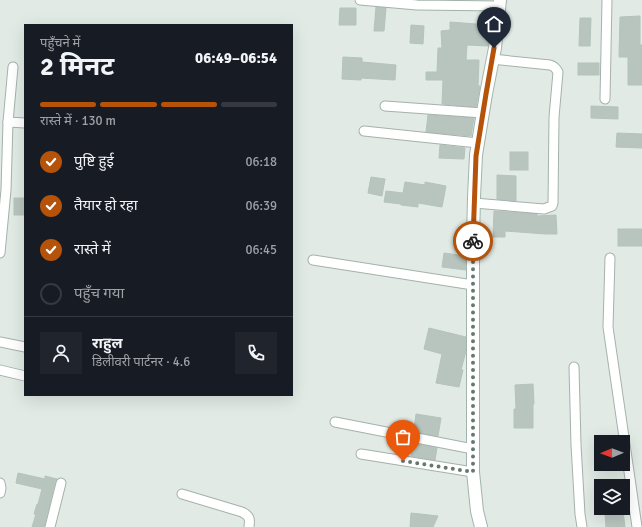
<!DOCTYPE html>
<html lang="hi">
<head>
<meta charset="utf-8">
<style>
  :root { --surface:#171b24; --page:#20242c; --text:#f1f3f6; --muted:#9ea1a6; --line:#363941; --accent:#b45309 }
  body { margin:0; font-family:Signika,"Noto Sans Devanagari",sans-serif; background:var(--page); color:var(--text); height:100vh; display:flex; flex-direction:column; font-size:15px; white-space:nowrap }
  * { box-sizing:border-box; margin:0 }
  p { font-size:13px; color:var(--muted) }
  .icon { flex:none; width:22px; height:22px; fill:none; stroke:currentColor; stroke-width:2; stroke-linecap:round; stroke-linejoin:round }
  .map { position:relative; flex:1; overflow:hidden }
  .details { position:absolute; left:24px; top:24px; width:269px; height:372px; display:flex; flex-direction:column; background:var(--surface); border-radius:0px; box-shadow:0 4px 16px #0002 }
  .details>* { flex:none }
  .needle { width:26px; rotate:269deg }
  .buttons { position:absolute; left:594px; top:435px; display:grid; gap:8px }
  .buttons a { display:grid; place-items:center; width:36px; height:36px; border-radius:0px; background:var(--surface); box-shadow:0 4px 16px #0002; font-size:20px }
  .pin { position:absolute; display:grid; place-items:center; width:34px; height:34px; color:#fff; margin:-41px -17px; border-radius:50% 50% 50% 0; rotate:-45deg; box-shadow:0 0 4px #0007 }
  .pin .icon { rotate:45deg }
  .courier { position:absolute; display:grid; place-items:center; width:40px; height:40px; margin:-20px; border:3px solid #b45309; border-radius:50%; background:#fff; color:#222; box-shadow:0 1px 5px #0007 }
  .overview em { font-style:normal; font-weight:700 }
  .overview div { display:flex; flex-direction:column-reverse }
  .overview { display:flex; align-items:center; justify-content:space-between; height:68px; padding:0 16px }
  h1 { font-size:26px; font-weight:700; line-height:30px }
  .bar { display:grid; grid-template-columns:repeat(4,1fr); gap:6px 4px; align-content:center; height:48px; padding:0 16px }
  .bar i { height:5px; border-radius:3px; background:var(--line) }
  .bar .current { background:var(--accent) }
  .bar p { grid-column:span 4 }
  .line { display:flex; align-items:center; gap:10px; padding:0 16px; border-top:1px solid var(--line) }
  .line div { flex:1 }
  .round { display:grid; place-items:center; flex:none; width:42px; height:42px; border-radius:0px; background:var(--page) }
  ol { padding:0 16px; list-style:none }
  li { display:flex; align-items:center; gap:12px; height:44px }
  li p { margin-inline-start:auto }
  li .icon { padding:4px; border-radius:50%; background:var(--accent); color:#fff; stroke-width:4 }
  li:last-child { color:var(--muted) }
  li i { width:22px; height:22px; border:2px solid var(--line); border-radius:50% }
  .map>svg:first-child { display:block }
  .building { fill:#b7c5be; stroke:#b4c3bc }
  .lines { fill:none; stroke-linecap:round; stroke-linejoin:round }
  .street-casing { stroke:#a4b2ab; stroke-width:11 }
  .secondary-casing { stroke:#a1b5ac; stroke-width:14 }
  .street { stroke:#fff; stroke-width:9 }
  .secondary { stroke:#fff; stroke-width:12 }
  .done { stroke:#667870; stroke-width:4; stroke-dasharray:0 7.2 }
  .route { stroke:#b45309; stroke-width:5 }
</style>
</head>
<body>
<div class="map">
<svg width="642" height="527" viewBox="0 0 642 527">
  <rect width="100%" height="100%" fill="#e1eae5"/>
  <g class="building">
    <path d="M 376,7 L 386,8 L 384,31 L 374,31 Z"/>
    <path d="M 340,8 L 356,8 L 356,25 L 339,25 Z"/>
    <path d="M 640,16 L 640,45 L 642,45 L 642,85 L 628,85 L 628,57 L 619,57 L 620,17 Z"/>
    <path d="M 580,18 L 591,18 L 590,46 L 579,46 Z"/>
    <path d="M 450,22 L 489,25 L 488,46 L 467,45 L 466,60 L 479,60 L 478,86 L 480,86 L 476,107 L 442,104 L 443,80 L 426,80 L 426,72 L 437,72 L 438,48 L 442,48 L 441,31 L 450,30 Z"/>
    <path d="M 411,25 L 424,26 L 423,44 L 410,43 Z"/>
    <path d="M 343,57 L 362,58 L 362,62 L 396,65 L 395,80 L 361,78 L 361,80 L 342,79 Z"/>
    <rect x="578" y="63" width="21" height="12"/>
    <path d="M 591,106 L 618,107 L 618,119 L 591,118 Z"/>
    <path d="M 428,115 L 474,118 L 471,136 L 426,132 Z"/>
    <path d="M 617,133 L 642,134 L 642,148 L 616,147 Z"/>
    <path d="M 440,145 L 465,148 L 464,159 L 439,158 Z"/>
    <rect x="510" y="152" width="18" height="18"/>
    <path d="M 497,175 L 516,176 L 516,201 L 497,199 Z"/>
    <path d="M 371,177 L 385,179 L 382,196 L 368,193 Z"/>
    <path d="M 405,182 L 425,185 L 425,182 L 446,186 L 442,207 L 418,203 L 418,207 L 401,205 L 401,204 L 384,202 L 386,191 L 403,193 Z"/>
    <rect x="14" y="198" width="11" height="17"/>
    <path d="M 494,211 L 537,214 L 537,216 L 556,215 L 557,234 L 546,234 L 505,231 L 505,237 L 493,237 Z"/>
    <rect x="618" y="229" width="24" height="17"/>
    <path d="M 444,253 L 466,256 L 466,270 L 442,267 Z"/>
    <path d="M 429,328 L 466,337 L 466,351 L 461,370 L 463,370 L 459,387 L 436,383 L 442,354 L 424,349 Z"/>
    <path d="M 533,384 L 534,404 L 533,404 L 533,428 L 514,428 L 514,409 L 516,409 L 515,385 Z"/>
    <path d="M 416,414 L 441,418 L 438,436 L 415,432 L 415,431 L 414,430 Z"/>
    <path d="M 413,443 L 437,448 L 435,460 L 411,456 Z"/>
    <path d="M 18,473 L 45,479 L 45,476 L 57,479 L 55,482 L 44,527 L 32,527 L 36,514 L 34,514 L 37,504 L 38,504 L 42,489 L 16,483 Z"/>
    <path d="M 623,511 L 625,527 L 606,527 L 605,513 Z"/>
    <path d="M 411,513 L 438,516 L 433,527 L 410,527 Z"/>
  </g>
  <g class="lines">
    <defs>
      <g id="street">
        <path d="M 360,0 L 417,5 L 499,6"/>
        <path d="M 605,99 L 607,0"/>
        <path d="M 385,106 L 483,113"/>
        <path d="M 8,122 L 25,123"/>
        <path d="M 364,131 L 478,143"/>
        <path d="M 474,203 L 544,209 L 552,206 L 553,203 L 554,117 L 558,72 C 556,68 554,66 550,65 L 492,59"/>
        <path d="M 0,253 L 6,190 L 8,122 L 13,67"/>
        <path d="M 610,258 L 608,327 L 637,527"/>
        <path d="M 313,260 L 473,285"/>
        <path d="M 0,342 L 25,347"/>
        <path d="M 574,367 L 576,445 L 580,514 L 582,527"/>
        <path d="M 0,370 L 25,376"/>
        <path d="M 335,422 L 473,449"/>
        <path d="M 361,454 L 473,472"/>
        <path d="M 0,483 L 1,488 L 0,493"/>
        <path d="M 182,494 L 242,512 C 250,516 250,519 249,527"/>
        <path d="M 50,527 L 61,483"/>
      </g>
      <path id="secondary" d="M 481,527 L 477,511 L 473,472 L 473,240 L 474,197 L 476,155 L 486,94 L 495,48 L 500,0"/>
    </defs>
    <use href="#street" class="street-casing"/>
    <use href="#secondary" class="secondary-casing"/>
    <use href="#street" class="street"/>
    <use href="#secondary" class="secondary"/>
  </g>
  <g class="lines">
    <path class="done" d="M 403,461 L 473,472 L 473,241"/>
    <path class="route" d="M 473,241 L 476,156 L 486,94 L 494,48"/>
  </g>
</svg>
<div class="buttons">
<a><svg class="needle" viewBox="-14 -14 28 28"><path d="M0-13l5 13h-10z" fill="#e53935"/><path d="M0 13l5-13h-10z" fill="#9ea1a6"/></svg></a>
<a><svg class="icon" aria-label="layers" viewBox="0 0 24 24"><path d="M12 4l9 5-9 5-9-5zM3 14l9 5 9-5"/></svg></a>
</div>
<div class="pin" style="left:403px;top:461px;background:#ea580c"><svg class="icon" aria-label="bag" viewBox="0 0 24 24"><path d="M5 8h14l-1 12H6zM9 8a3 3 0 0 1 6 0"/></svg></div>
<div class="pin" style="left:494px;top:48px;background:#1f2937"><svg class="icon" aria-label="home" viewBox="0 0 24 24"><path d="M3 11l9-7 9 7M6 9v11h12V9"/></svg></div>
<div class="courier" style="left:473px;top:241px"><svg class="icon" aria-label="bike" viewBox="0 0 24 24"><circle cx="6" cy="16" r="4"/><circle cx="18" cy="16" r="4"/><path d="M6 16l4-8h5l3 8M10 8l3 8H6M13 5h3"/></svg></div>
<section class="details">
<div class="overview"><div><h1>2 मिनट</h1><p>पहुँचने में</p></div><em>06:49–06:54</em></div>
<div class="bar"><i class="current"></i><i class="current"></i><i class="current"></i><i></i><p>रास्ते में · 130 m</p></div>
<ol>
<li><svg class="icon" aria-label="check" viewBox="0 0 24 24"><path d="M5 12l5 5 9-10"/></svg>पुष्टि हुई<p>06:18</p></li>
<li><svg class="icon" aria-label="check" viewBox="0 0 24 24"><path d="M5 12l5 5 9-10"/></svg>तैयार हो रहा<p>06:39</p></li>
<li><svg class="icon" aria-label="check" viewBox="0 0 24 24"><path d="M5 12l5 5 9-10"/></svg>रास्ते में<p>06:45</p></li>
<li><i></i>पहुँच गया</li>
</ol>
<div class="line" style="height:72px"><a class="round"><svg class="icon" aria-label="person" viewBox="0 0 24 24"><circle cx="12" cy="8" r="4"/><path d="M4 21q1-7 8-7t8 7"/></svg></a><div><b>राहुल</b><p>डिलीवरी पार्टनर · 4.6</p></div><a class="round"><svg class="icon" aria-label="phone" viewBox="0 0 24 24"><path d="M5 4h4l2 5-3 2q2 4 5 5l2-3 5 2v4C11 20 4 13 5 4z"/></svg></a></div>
</section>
</div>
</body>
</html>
